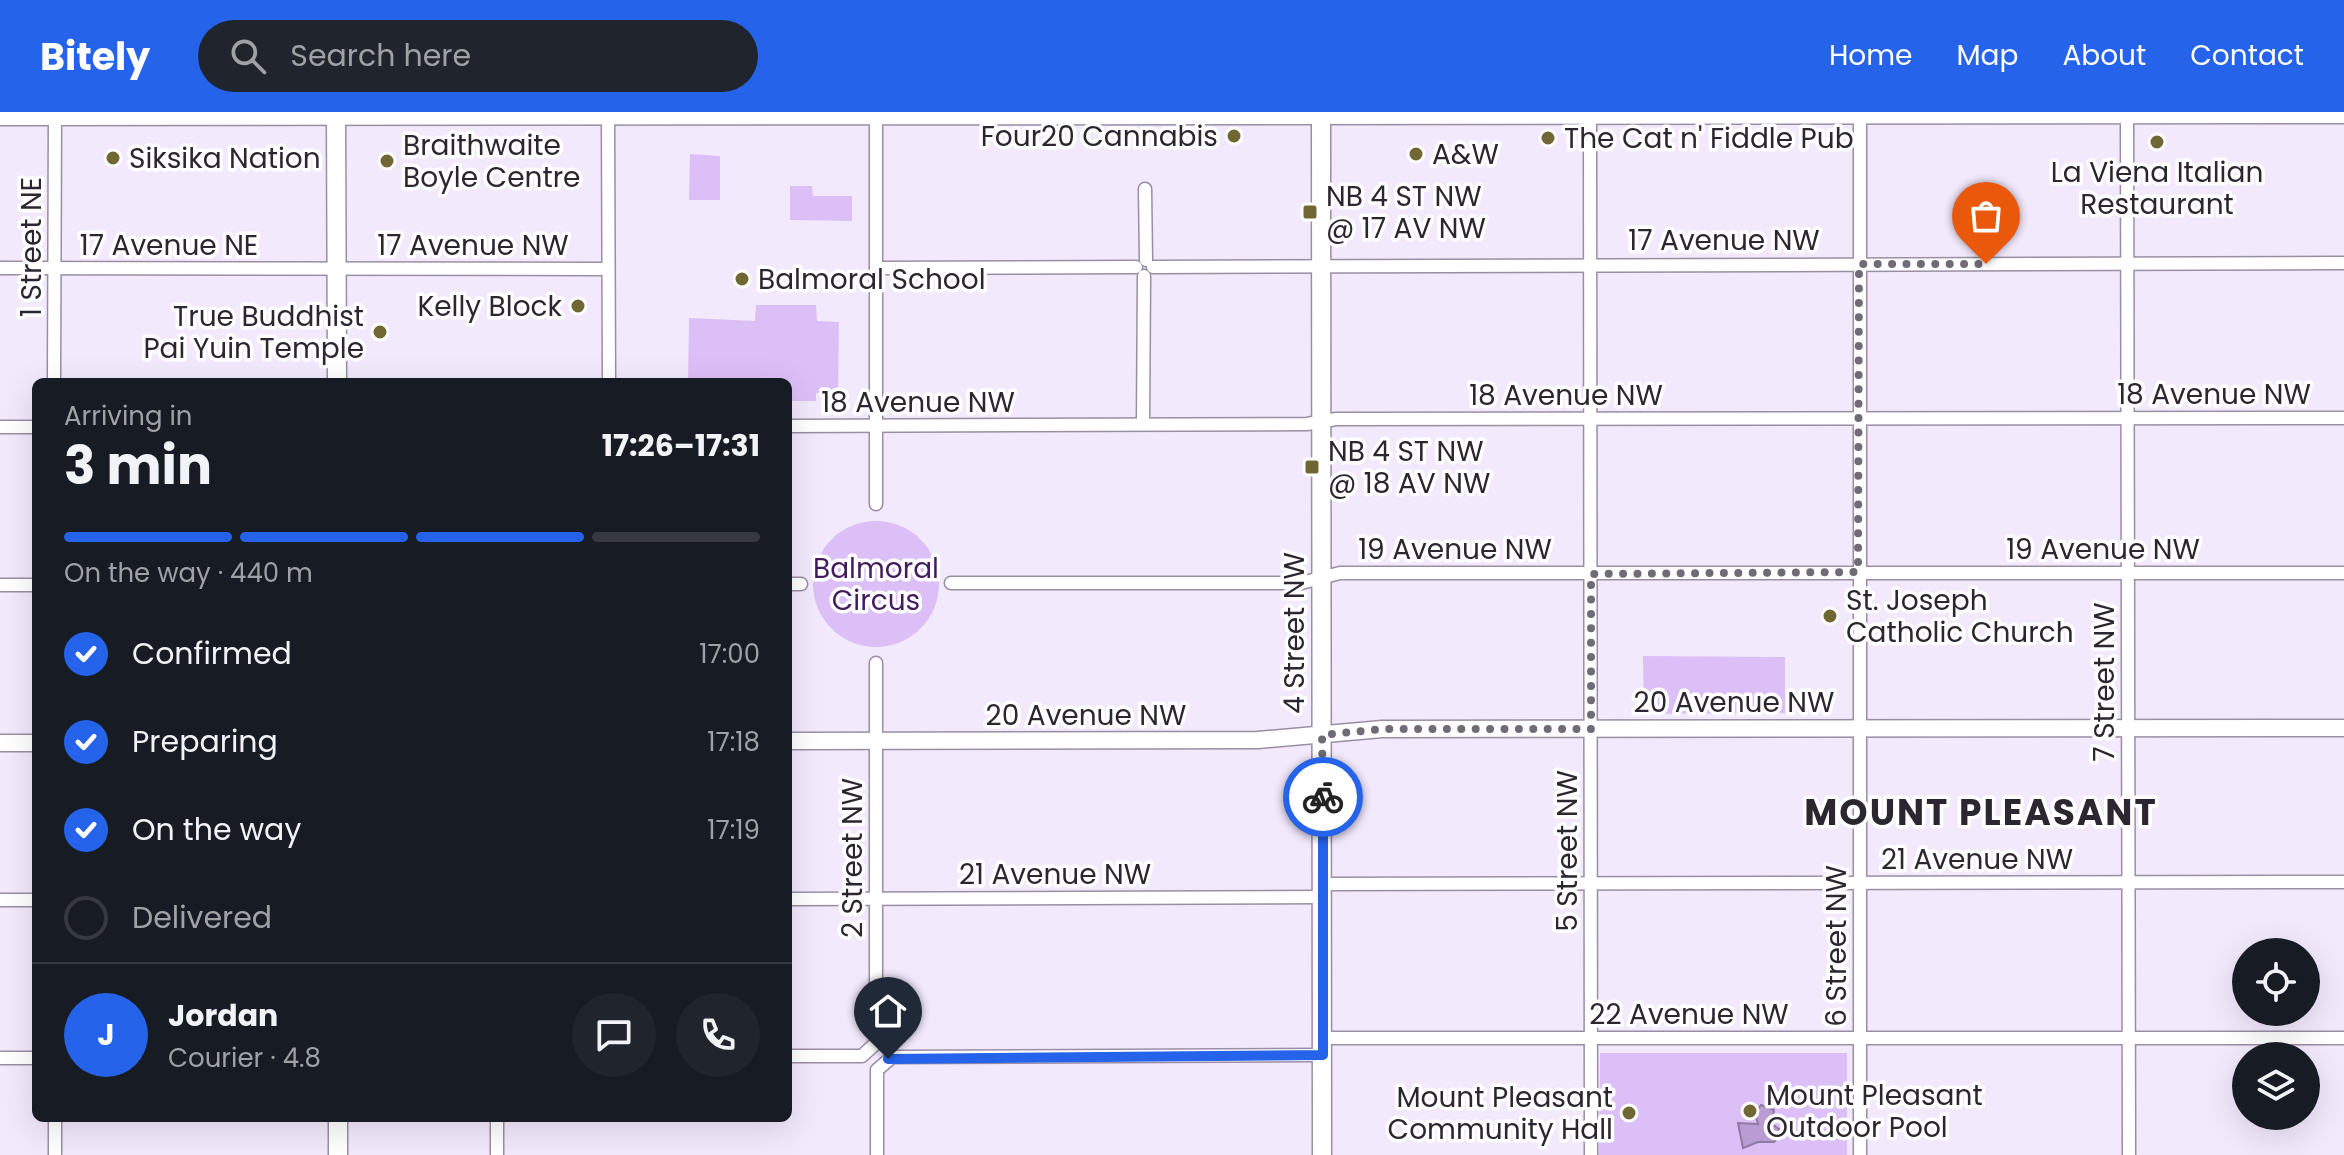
<!DOCTYPE html>
<html lang="en">
<head>
<meta charset="utf-8">
<style>
  :root { --surface:#171b24; --page:#20242c; --text:#f1f3f6; --muted:#9ea1a6; --line:#363941; --accent:#2563eb }
  body { margin:0; font-family:Poppins,sans-serif; background:var(--page); color:var(--text); height:100vh; display:flex; flex-direction:column; font-size:30px; white-space:nowrap }
  * { box-sizing:border-box; margin:0 }
  p { font-size:26px; color:var(--muted) }
  .icon { flex:none; width:44px; height:44px; fill:none; stroke:currentColor; stroke-width:2; stroke-linecap:round; stroke-linejoin:round }
  .map { position:relative; flex:1; overflow:hidden }
  .drawer { position:absolute; left:32px; top:266px; width:760px; height:744px; display:flex; flex-direction:column; background:var(--surface); border-radius:12px; box-shadow:0 8px 32px #0002 }
  .drawer>* { flex:none }
  .buttons { position:absolute; left:2232px; top:826px; display:grid; gap:16px }
  .buttons a { display:grid; place-items:center; width:88px; height:88px; border-radius:50%; background:var(--surface); box-shadow:0 8px 32px #0002; font-size:40px }
  .pin { position:absolute; display:grid; place-items:center; width:68px; height:68px; color:#fff; margin:-82px -34px; border-radius:50% 50% 50% 0; rotate:-45deg; box-shadow:0 0 8px #0007 }
  .pin .icon { rotate:45deg }
  .courier { position:absolute; display:grid; place-items:center; width:80px; height:80px; margin:-40px; border:6px solid #2563eb; border-radius:50%; background:#fff; color:#222; box-shadow:0 2px 10px #0007 }
  .head em { font-style:normal; font-weight:700 }
  .head div { display:flex; flex-direction:column-reverse }
  .head { display:flex; align-items:center; justify-content:space-between; height:136px; padding:0 32px }
  h1 { font-size:52px; font-weight:700; line-height:60px }
  .bar { display:grid; grid-template-columns:repeat(4,1fr); gap:12px 8px; align-content:center; height:96px; padding:0 32px }
  .bar i { height:10px; border-radius:6px; background:var(--line) }
  .bar .on { background:var(--accent) }
  .bar p { grid-column:span 4 }
  .line { display:flex; align-items:center; gap:20px; padding:0 32px; border-top:2px solid var(--line) }
  .line div { flex:1 }
  .round { display:grid; place-items:center; flex:none; width:84px; height:84px; border-radius:42px; background:var(--page) }
  ol { padding:0 32px; list-style:none }
  li { display:flex; align-items:center; gap:24px; height:88px }
  li p { margin-inline-start:auto }
  li .icon { padding:8px; border-radius:50%; background:var(--accent); color:#fff; stroke-width:4 }
  li:last-child { color:var(--muted) }
  li i { width:44px; height:44px; border:4px solid var(--line); border-radius:50% }
  header { display:flex; align-items:center; gap:48px; box-sizing:border-box; height:112px; padding:0 40px; background:var(--accent); color:#fff }
  header strong { font-size:38px }
  nav { display:flex; gap:44px; margin-inline-start:auto; font-size:28px }
  .search { width:560px; height:72px; background:var(--page); display:flex; align-items:center; gap:20px; box-sizing:border-box; padding:0 28px; border-radius:44px; color:var(--muted); font-size:30px }
  .map>svg:first-child { display:block }
  .green { fill:#dcbff7 }
  .water { fill:#b99cd3; stroke:#8e79a2; stroke-width:2 }
  .lines { fill:none; stroke-linecap:round; stroke-linejoin:round }
  .minor-casing { stroke:#998ea4; stroke-width:15 }
  .tertiary-casing { stroke:#998ea4; stroke-width:19 }
  .secondary-casing { stroke:#998ea4; stroke-width:21 }
  .trunk-casing { stroke:#998ea4; stroke-width:23 }
  .minor { stroke:#fff; stroke-width:12 }
  .tertiary { stroke:#fff; stroke-width:16 }
  .secondary { stroke:#fff; stroke-width:18 }
  .trunk { stroke:#fff; stroke-width:20 }
  .done { stroke:#716a77; stroke-width:8; stroke-dasharray:0 14.4 }
  .route { stroke:#2563eb; stroke-width:10 }
  .poi-dot { fill:#716734; stroke:#fff; stroke-width:3 }
  .labels { text-anchor:middle; dominant-baseline:central; stroke-width:7; stroke-linejoin:round; paint-order:stroke }
  .poi-label { font-size:28px; fill:#2b262f; stroke:#fff; text-anchor:start }
  .street-label { font-size:28px; fill:#2b262f; stroke:#fff }
  .park-label { font-size:28px; fill:#431c5e; stroke:#fff }
  .district-label { font-size:36px; font-weight:bold; letter-spacing:2px; fill:#2b262f; stroke:#fff }
</style>
</head>
<body>
<header>
<strong>Bitely</strong>
<div class="search"><svg class="icon" aria-label="search" viewBox="0 0 24 24"><circle cx="10" cy="10" r="6"/><path d="M15 15l6 6"/></svg>Search here</div>
<nav><a>Home</a><a>Map</a><a>About</a><a>Contact</a></nav>
</header>
<div class="map">
<svg width="2344" height="1043" viewBox="0 0 2344 1043">
  <rect width="100%" height="100%" fill="#f3e9fd"/>
  <g class="green">
    <path d="M 690,42 L 720,44 L 720,88 L 689,88 Z"/>
    <path d="M 790,74 L 812,74 L 813,84 L 852,84 L 852,109 L 790,108 Z"/>
    <path d="M 756,193 L 816,193 L 817,209 L 839,210 L 838,281 L 816,281 L 816,289 L 788,289 L 788,270 L 688,270 L 689,206 L 755,209 Z"/>
    <circle cx="876" cy="472" r="63"/>
    <path d="M 1643,544 L 1785,545 L 1785,601 L 1644,602 Z"/>
    <path d="M 1600,941 L 1847,941 L 1847,1043 L 1599,1043 Z"/>
  </g>
  <path class="water" d="M 1761,993 L 1774,998 L 1772,1012 L 1779,1017 L 1780,1024 L 1774,1030 L 1758,1030 L 1743,1036 L 1738,1011 L 1758,1012 L 1755,1001 Z"/>
  <g class="lines">
    <defs>
      <g id="minor">
        <path d="M 2127,2 L 2129,1043"/>
        <path d="M 1590,3 L 1591,1043"/>
        <path d="M 608,5 L 609,270"/>
        <path d="M 1145,77 L 1146,148"/>
        <path d="M 1153,155 L 2344,151"/>
        <path d="M 0,156 L 608,157"/>
        <path d="M 876,156 L 1136,155"/>
        <path d="M 54,270 L 55,0"/>
        <path d="M 1143,312 L 1144,164"/>
        <path d="M 788,314 L 1307,312 L 1336,307 L 2344,306"/>
        <path d="M 0,315 L 36,315"/>
        <path d="M 876,392 L 876,0"/>
        <path d="M 951,471 L 1301,471 L 1340,461 L 2344,461"/>
        <path d="M 788,472 L 801,472"/>
        <path d="M 0,473 L 36,473"/>
        <path d="M 1323,772 L 2344,770"/>
        <path d="M 788,787 L 1323,785"/>
        <path d="M 0,788 L 36,788"/>
        <path d="M 1323,926 L 2344,926"/>
        <path d="M 788,944 L 862,944 L 876,931 L 876,551"/>
        <path d="M 0,946 L 36,946"/>
        <path d="M 55,1006 L 55,1043"/>
        <path d="M 497,1006 L 497,1043"/>
        <path d="M 877,1043 L 877,958 L 892,945 L 1323,943"/>
        <path d="M 1860,1043 L 1860,0"/>
      </g>
      <g id="tertiary">
        <path d="M 788,629 L 1258,628 L 1382,617 L 2344,616"/>
        <path d="M 0,631 L 36,631"/>
      </g>
      <g id="secondary">
        <path d="M 336,0 L 337,270"/>
        <path d="M 1321,0 L 1322,1043"/>
        <path d="M 338,1043 L 338,1006"/>
      </g>
      <path id="trunk" d="M 0,3 L 2344,1"/>
    </defs>
    <use href="#minor" class="minor-casing"/>
    <use href="#tertiary" class="tertiary-casing"/>
    <use href="#secondary" class="secondary-casing"/>
    <use href="#trunk" class="trunk-casing"/>
    <use href="#minor" class="minor"/>
    <use href="#tertiary" class="tertiary"/>
    <use href="#secondary" class="secondary"/>
    <use href="#trunk" class="trunk"/>
  </g>
  <g class="lines">
    <path class="done" d="M 1323,685 L 1322,623 L 1382,617 L 1591,617 L 1591,462 L 1858,460 L 1859,152 L 1986,152"/>
    <path class="route" d="M 888,947 L 1323,943 L 1323,685"/>
  </g>
  <g class="poi-dot">
    <circle cx="1234" cy="24" r="8"/>
    <circle cx="1548" cy="26" r="8"/>
    <circle cx="2157" cy="30" r="8"/>
    <circle cx="1416" cy="42" r="8"/>
    <circle cx="113" cy="46" r="8"/>
    <circle cx="387" cy="49" r="8"/>
    <rect x="1302" y="92" width="16" height="16" rx="4"/>
    <circle cx="742" cy="167" r="8"/>
    <circle cx="578" cy="194" r="8"/>
    <circle cx="380" cy="220" r="8"/>
    <rect x="1304" y="347" width="16" height="16" rx="4"/>
    <circle cx="1830" cy="504" r="8"/>
    <circle cx="1750" cy="999" r="8"/>
    <circle cx="1629" cy="1001" r="8"/>
  </g>
  <g class="labels">
    <g class="poi-label">
      <text x="1218" y="24" text-anchor="end">Four20 Cannabis</text>
      <text x="1564" y="26">The Cat n' Fiddle Pub</text>
      <text x="403" y="33">Braithwaite<tspan x="403" dy="32">Boyle Centre</tspan></text>
      <text x="1432" y="42">A&amp;W</text>
      <text x="129" y="46">Siksika Nation</text>
      <text x="2157" y="60" text-anchor="middle">La Viena Italian<tspan x="2157" dy="32">Restaurant</tspan></text>
      <text x="1326" y="84">NB 4 ST NW<tspan x="1326" dy="32">@ 17 AV NW</tspan></text>
      <text x="758" y="167">Balmoral School</text>
      <text x="562" y="194" text-anchor="end">Kelly Block</text>
      <text x="364" y="204" text-anchor="end">True Buddhist<tspan x="364" dy="32">Pai Yuin Temple</tspan></text>
      <text x="1328" y="339">NB 4 ST NW<tspan x="1328" dy="32">@ 18 AV NW</tspan></text>
      <text x="1846" y="488">St. Joseph<tspan x="1846" dy="32">Catholic Church</tspan></text>
      <text x="1766" y="983">Mount Pleasant<tspan x="1766" dy="32">Outdoor Pool</tspan></text>
      <text x="1613" y="985" text-anchor="end">Mount Pleasant<tspan x="1613" dy="32">Community Hall</tspan></text>
    </g>
    <g class="street-label">
      <text x="1724" y="128">17 Avenue NW</text>
      <text x="169" y="133">17 Avenue NE</text>
      <text x="473" y="133">17 Avenue NW</text>
      <text transform="translate(31 135) rotate(-90)">1 Street NE</text>
      <text x="2214" y="282">18 Avenue NW</text>
      <text x="1566" y="283">18 Avenue NW</text>
      <text x="918" y="290">18 Avenue NW</text>
      <text x="1455" y="437">19 Avenue NW</text>
      <text x="2103" y="437">19 Avenue NW</text>
      <text transform="translate(1294 521) rotate(-90)">4 Street NW</text>
      <text transform="translate(2104 570) rotate(-90)">7 Street NW</text>
      <text x="1734" y="590">20 Avenue NW</text>
      <text x="1086" y="603">20 Avenue NW</text>
      <text transform="translate(1567 739) rotate(-90)">5 Street NW</text>
      <text transform="translate(852 746) rotate(-90)">2 Street NW</text>
      <text x="1977" y="747">21 Avenue NW</text>
      <text x="1055" y="762">21 Avenue NW</text>
      <text transform="translate(1836 834) rotate(-90)">6 Street NW</text>
      <text x="1689" y="902">22 Avenue NW</text>
    </g>
    <g class="park-label">
      <text x="876" y="456">Balmoral<tspan x="876" dy="32">Circus</tspan></text>
    </g>
    <g class="district-label">
      <text x="1981" y="700">MOUNT PLEASANT</text>
    </g>
  </g>
</svg>
<div class="buttons">
<a><svg class="icon" aria-label="locate" viewBox="0 0 24 24"><circle cx="12" cy="12" r="6"/><path d="M12 2v4M12 18v4M2 12h4M18 12h4"/></svg></a>
<a><svg class="icon" aria-label="layers" viewBox="0 0 24 24"><path d="M12 4l9 5-9 5-9-5zM3 14l9 5 9-5"/></svg></a>
</div>
<div class="pin" style="left:1986px;top:152px;background:#ea580c"><svg class="icon" aria-label="bag" viewBox="0 0 24 24"><path d="M5 8h14l-1 12H6zM9 8a3 3 0 0 1 6 0"/></svg></div>
<div class="pin" style="left:888px;top:947px;background:#1f2937"><svg class="icon" aria-label="home" viewBox="0 0 24 24"><path d="M3 11l9-7 9 7M6 9v11h12V9"/></svg></div>
<div class="courier" style="left:1323px;top:685px"><svg class="icon" aria-label="bike" viewBox="0 0 24 24"><circle cx="6" cy="16" r="4"/><circle cx="18" cy="16" r="4"/><path d="M6 16l4-8h5l3 8M10 8l3 8H6M13 5h3"/></svg></div>
<section class="drawer">
<div class="head"><div><h1>3 min</h1><p>Arriving in</p></div><em>17:26–17:31</em></div>
<div class="bar"><i class="on"></i><i class="on"></i><i class="on"></i><i></i><p>On the way · 440 m</p></div>
<ol>
<li><svg class="icon" aria-label="check" viewBox="0 0 24 24"><path d="M5 12l5 5 9-10"/></svg>Confirmed<p>17:00</p></li>
<li><svg class="icon" aria-label="check" viewBox="0 0 24 24"><path d="M5 12l5 5 9-10"/></svg>Preparing<p>17:18</p></li>
<li><svg class="icon" aria-label="check" viewBox="0 0 24 24"><path d="M5 12l5 5 9-10"/></svg>On the way<p>17:19</p></li>
<li><i></i>Delivered</li>
</ol>
<div class="line" style="height:144px"><b class="round" style="background:var(--accent);color:#fff">J</b><div><b>Jordan</b><p>Courier · 4.8</p></div><a class="round"><svg class="icon" aria-label="chat" viewBox="0 0 24 24"><path d="M4 5h16v11H9l-5 4z"/></svg></a><a class="round"><svg class="icon" aria-label="phone" viewBox="0 0 24 24"><path d="M5 4h4l2 5-3 2q2 4 5 5l2-3 5 2v4C11 20 4 13 5 4z"/></svg></a></div>
</section>
</div>
</body>
</html>
